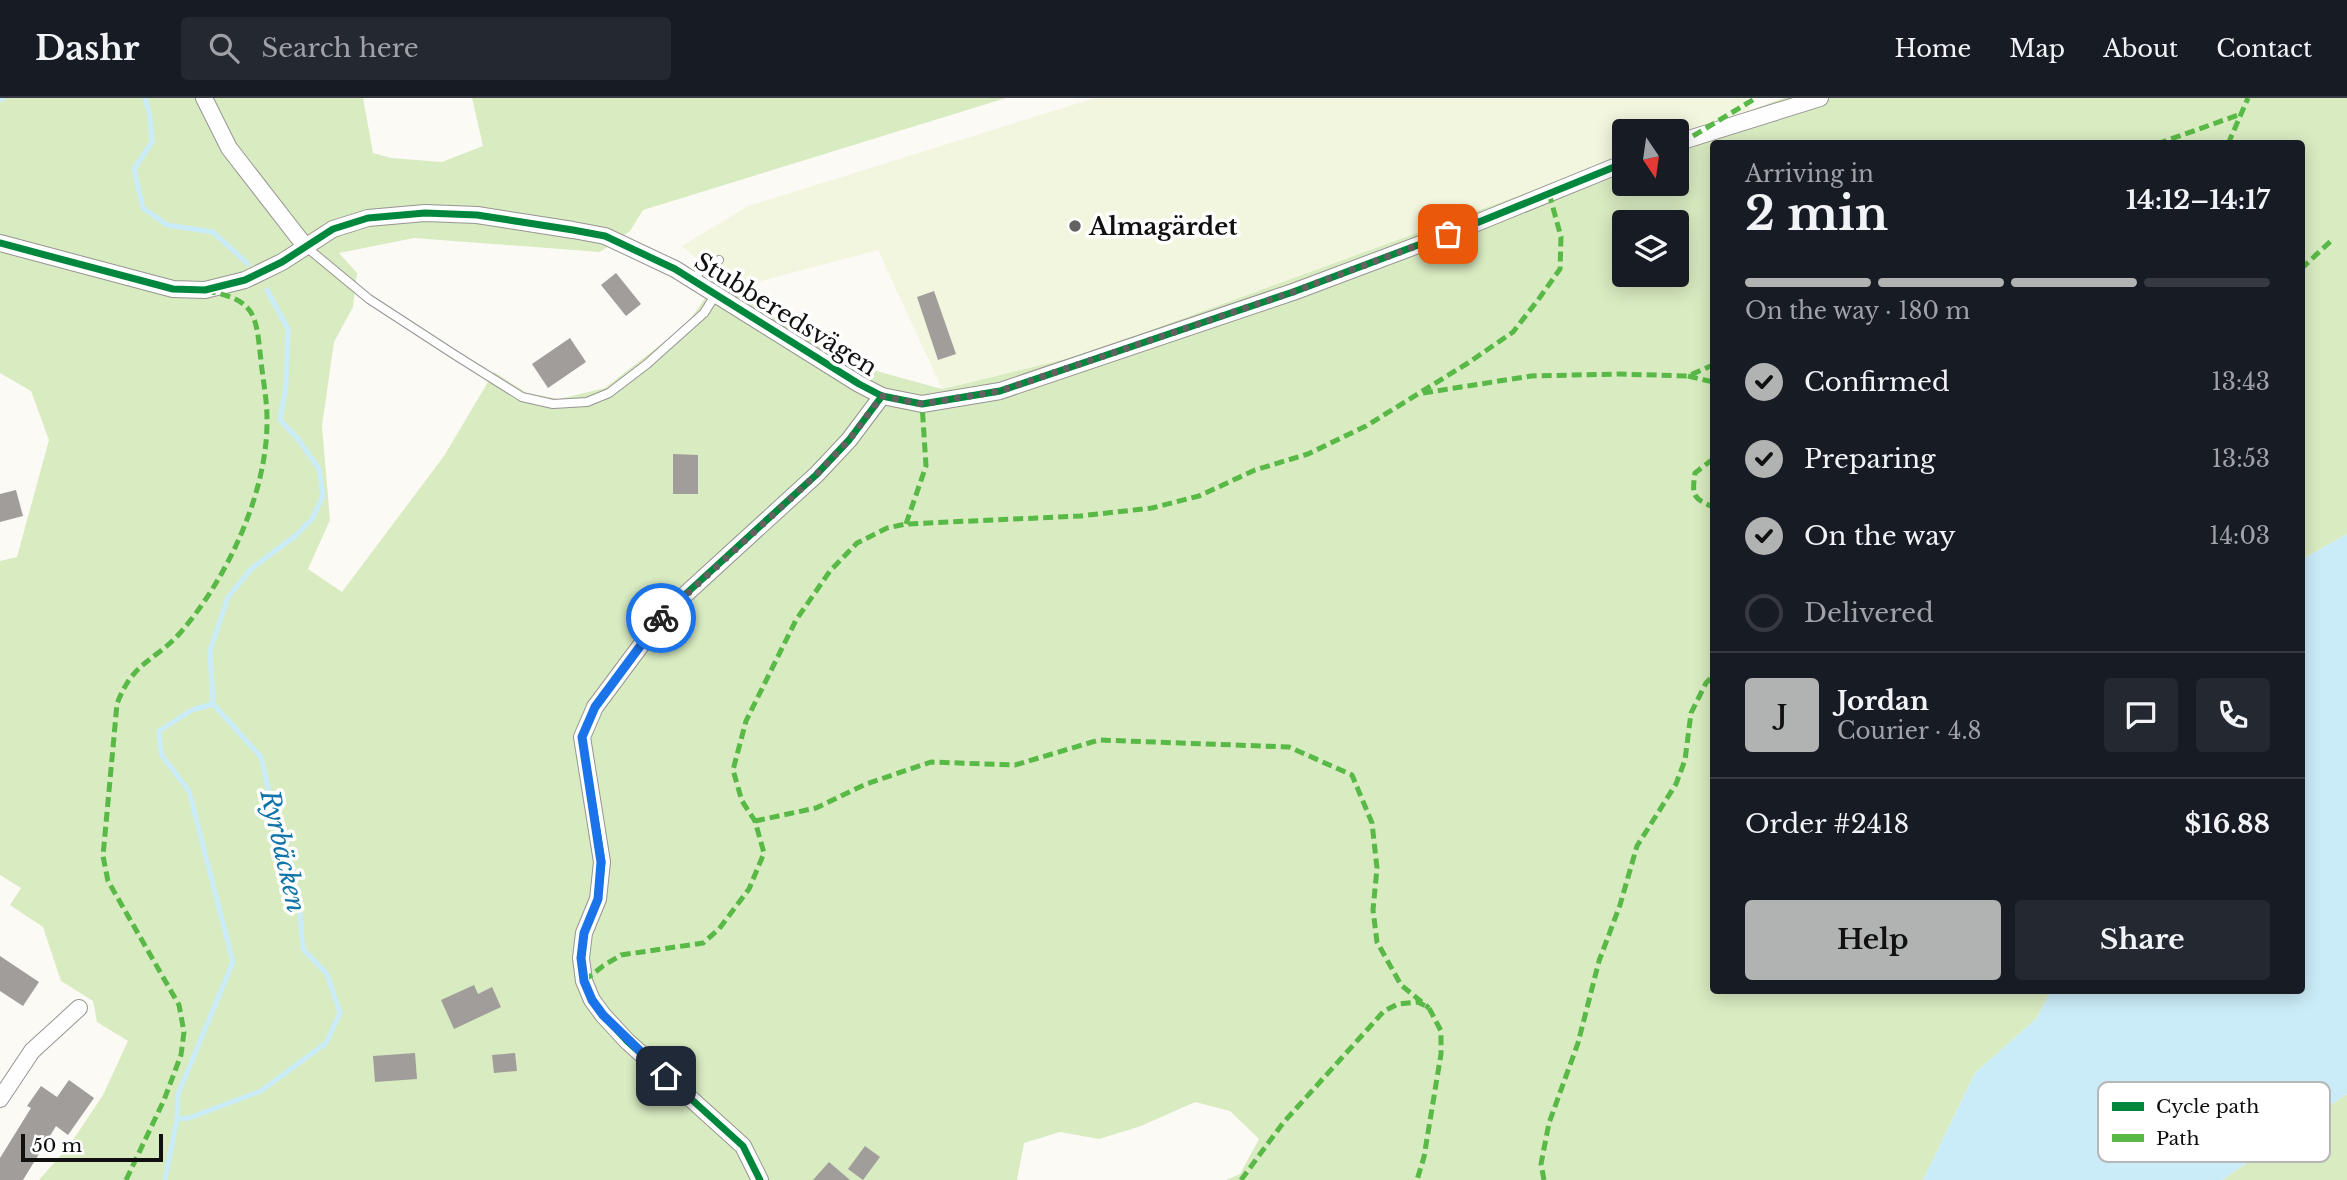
<!DOCTYPE html>
<html lang="en">
<head>
<meta charset="utf-8">
<style>
  :root { --surface:#171b24; --page:#242831; --text:#f1f3f6; --muted:#9ea1a6; --line:#363941; --accent:#b1b2b2 }
  body { margin:0; font-family:"Libre Baskerville",serif; background:var(--page); color:var(--text); height:100vh; display:flex; flex-direction:column; font-size:26px; white-space:nowrap }
  * { box-sizing:border-box; margin:0 }
  p { font-size:23px; color:var(--muted) }
  .icon { flex:none; width:38px; height:38px; fill:none; stroke:currentColor; stroke-width:2; stroke-linecap:round; stroke-linejoin:round }
  .map { position:relative; flex:1; overflow:hidden }
  .side { position:absolute; left:1710px; top:42px; width:595px; height:854px; display:flex; flex-direction:column; background:var(--surface); border-radius:7px; box-shadow:0 4px 18px #0003 }
  .side>* { flex:none }
  .needle { width:46px; rotate:167deg }
  .tools { position:absolute; left:1612px; top:21px; display:grid; gap:14px }
  .tools a { display:grid; place-items:center; width:77px; height:77px; border-radius:7px; background:var(--surface); box-shadow:0 4px 18px #0003; font-size:35px }
  .scale { position:absolute; left:21px; bottom:18px; width:142px; box-sizing:border-box; padding-left:7px; border:4px solid #101010; border-top:0; font-size:19px; line-height:24px; white-space:nowrap; color:#101010; -webkit-text-stroke:5px #fff; paint-order:stroke }
  .pin { position:absolute; display:grid; place-items:center; width:60px; height:60px; color:#fff; margin:-30px; border-radius:14px; box-shadow:0 4px 10px #0006 }
  .courier { position:absolute; display:grid; place-items:center; width:70px; height:70px; margin:-35px; border:5px solid #1a73e8; border-radius:50%; background:#fff; color:#222; box-shadow:0 2px 9px #0007 }
  .head em { font-style:normal; font-weight:700 }
  .head div { display:flex; flex-direction:column-reverse }
  .head { display:flex; align-items:center; justify-content:space-between; height:119px; padding:0 35px }
  h1 { font-size:46px; font-weight:700; line-height:52px }
  .bar { display:grid; grid-template-columns:repeat(4,1fr); gap:10px 7px; align-content:center; height:84px; padding:0 35px }
  .bar i { height:9px; border-radius:5px; background:var(--line) }
  .bar .selected { background:var(--accent) }
  .bar p { grid-column:span 4 }
  .line { display:flex; align-items:center; gap:18px; padding:0 35px; border-top:2px solid var(--line) }
  .line div { flex:1 }
  .round { display:grid; place-items:center; flex:none; width:74px; height:74px; border-radius:7px; background:var(--page) }
  ol { padding:0 35px; list-style:none }
  li { display:flex; align-items:center; gap:21px; height:77px }
  li p { margin-inline-start:auto }
  li .icon { padding:7px; border-radius:50%; background:var(--accent); color:#111; stroke-width:4 }
  li:last-child { color:var(--muted) }
  li i { width:38px; height:38px; border:4px solid var(--line); border-radius:50% }
  .cta { display:flex; gap:14px; margin-top:auto; padding:14px 35px }
  .cta a { flex:1; height:80px; border-radius:7px; background:var(--accent); color:#111; font-size:28px; font-weight:700; line-height:80px; text-align:center }
  .cta a+a { background:var(--page); color:var(--text) }
  header { display:flex; align-items:center; gap:42px; box-sizing:border-box; height:98px; padding:0 35px; background:var(--surface); border-bottom:2px solid var(--line) }
  header strong { font-size:33px }
  nav { display:flex; gap:38px; margin-inline-start:auto; font-size:24px }
  .search { width:490px; height:63px; background:var(--page); display:flex; align-items:center; gap:18px; box-sizing:border-box; padding:0 24px; border-radius:7px; color:var(--muted); font-size:26px }
  .map>svg:first-child { display:block }
  .forest { fill:#d9ebc1; fill-rule:evenodd }
  .pitch { fill:#f2f6de }
  .water { fill:#caecf8 }
  .lines { fill:none; stroke-linecap:round; stroke-linejoin:round }
  .stream { stroke:#caecf8; stroke-width:5 }
  .building { fill:#a09d9a }
  .lane-casing { stroke:#969593; stroke-width:10 }
  .street-casing { stroke:#969593; stroke-width:18 }
  .lane { stroke:#fffefe; stroke-width:8 }
  .street { stroke:#fffefe; stroke-width:16 }
  .quiet { stroke:#58b947; stroke-width:5; stroke-dasharray:10 5; stroke-linecap:butt }
  .cycleway-casing { stroke:#fff; stroke-width:11 }
  .cycleway { stroke:#00873e; stroke-width:7 }
  .done { stroke:#636260; stroke-width:7; stroke-dasharray:0 12.6 }
  .route { stroke:#1a73e8; stroke-width:9 }
  .poi-dot { fill:#636260; stroke:#fff; stroke-width:2.5 }
  .labels { text-anchor:middle; dominant-baseline:central; stroke-width:7; stroke-linejoin:round; paint-order:stroke }
  .poi-label { font-size:24px; font-weight:bold; fill:#101010; stroke:#fff; text-anchor:start }
  .street-label { font-size:24px; fill:#101010; stroke:#fff }
  .water-label { font-size:26px; font-style:italic; fill:#1174a9; stroke:#fff }
  .key { fill:#fff; stroke:#b7b7b7; stroke-width:2 }
  .key-label { font-size:19px; fill:#101010 }
</style>
</head>
<body>
<header>
<strong>Dashr</strong>
<div class="search"><svg class="icon" aria-label="search" viewBox="0 0 24 24"><circle cx="10" cy="10" r="6"/><path d="M15 15l6 6"/></svg>Search here</div>
<nav><a>Home</a><a>Map</a><a>About</a><a>Contact</a></nav>
</header>
<div class="map">
<svg width="2347" height="1082" viewBox="0 0 2347 1082">
  <rect width="100%" height="100%" fill="#fcfaf5"/>
  <g class="forest">
    <path d="M 0,0 L 363,0 L 373,55 L 391,60 L 442,64 L 483,48 L 472,0 L 1006,0 L 643,112 L 630,133 L 600,154 L 414,140 L 339,155 L 357,175 L 353,209 L 334,244 L 322,328 L 330,422 L 308,471 L 342,494 L 444,358 L 494,274 L 527,295 L 559,301 L 605,290 L 687,226 L 719,180 L 731,191 L 869,271 L 942,291 L 1085,256 L 1624,59 L 1624,86 L 1676,86 L 1677,39 L 1784,0 L 2347,0 L 2347,436 L 2301,462 L 2301,46 L 1713,46 L 1713,892 L 2051,893 L 2036,921 L 1975,975 L 1923,1082 L 1226,1082 L 1240,1076 L 1259,1041 L 1230,1013 L 1195,1004 L 1141,1028 L 1099,1041 L 1060,1034 L 1024,1045 L 1017,1082 L 39,1082 L 69,1048 L 103,997 L 128,943 L 97,924 L 93,903 L 61,883 L 43,829 L 10,807 L 21,790 L 0,777 L 0,463 L 17,459 L 49,342 L 31,293 L 0,275 ZM 1624,124 L 1676,124 L 1676,177 L 1624,177 Z"/>
    <path d="M 2347,996 L 2347,1082 L 2222,1082 Z"/>
  </g>
  <path class="pitch" d="M 1095,0 L 1746,0 L 1750,12 L 1677,39 L 1676,33 L 1624,33 L 1624,59 L 1085,256 L 942,291 L 878,152 L 731,191 L 682,148 L 748,108 Z"/>
  <path class="water" d="M 2347,436 L 2347,996 L 2222,1082 L 1923,1082 L 1975,975 L 2036,921 L 2051,893 L 2301,892 L 2301,462 Z"/>
  <g class="lines">
    <g class="stream">
      <path d="M 145,0 L 150,18 L 152,44 L 134,71 L 143,110 L 167,127 L 213,134 L 248,166"/>
      <path d="M 0,2 L 3,0"/>
      <path d="M 177,1021 L 178,996 L 233,864 L 189,693 L 161,656 L 159,633 L 192,612 L 213,606"/>
      <path d="M 165,1082 L 177,1021 L 189,1020 L 261,993 L 326,945 L 340,915 L 327,876 L 303,851 L 298,796 L 283,755 L 261,659 L 213,606 L 210,553 L 228,499 L 252,470 L 295,438 L 312,421 L 323,398 L 319,371 L 298,341 L 280,322 L 286,287 L 288,231 L 267,192"/>
    </g>
  </g>
  <g class="building">
    <path d="M 616,175 L 641,206 L 626,218 L 601,187 Z"/>
    <path d="M 934,193 L 956,256 L 938,262 L 917,199 Z"/>
    <path d="M 570,240 L 586,264 L 548,290 L 532,266 Z"/>
    <path d="M 673,356 L 698,357 L 698,396 L 673,396 Z"/>
    <path d="M 16,392 L 23,418 L 0,424 L 0,396 Z"/>
    <path d="M 0,858 L 39,884 L 23,908 L 0,893 Z"/>
    <path d="M 474,887 L 478,896 L 492,889 L 501,909 L 454,931 L 441,902 Z"/>
    <path d="M 415,955 L 417,981 L 375,984 L 373,958 Z"/>
    <path d="M 515,955 L 517,973 L 494,975 L 492,957 Z"/>
    <path d="M 69,982 L 94,1000 L 68,1037 L 56,1028 L 23,1082 L 0,1082 L 0,1060 L 31,1010 L 27,1008 L 41,988 L 57,999 Z"/>
    <path d="M 865,1048 L 880,1059 L 863,1082 L 848,1071 Z"/>
    <path d="M 829,1064 L 850,1082 L 813,1082 Z"/>
  </g>
  <g class="lines">
    <defs>
      <g id="lane">
        <path d="M 305,148 L 369,201 L 455,257 L 522,299 L 553,306 L 587,304 L 609,295 L 647,266 L 704,215 L 716,196"/>
        <path d="M 694,183 L 701,171 L 719,162"/>
      </g>
      <g id="street">
        <path d="M 204,0 L 229,50 L 305,148"/>
        <path d="M 1676,45 L 1820,0"/>
        <path d="M 0,145 L 173,191 L 205,192 L 245,182 L 282,164 L 333,131 L 368,120 L 425,115 L 477,117 L 573,132 L 605,138 L 675,171 L 859,286 L 882,298 L 922,306 L 1000,293 L 1293,194 L 1474,126 L 1624,65"/>
        <path d="M 0,1001 L 32,953 L 79,910"/>
        <path d="M 760,1082 L 743,1048 L 627,943 L 603,917 L 592,902 L 584,883 L 581,860 L 584,835 L 598,801 L 602,764 L 582,639 L 595,609 L 665,515 L 816,377 L 849,342 L 882,298"/>
      </g>
    </defs>
    <use href="#lane" class="lane-casing"/>
    <use href="#street" class="street-casing"/>
    <use href="#lane" class="lane"/>
    <use href="#street" class="street"/>
    <g class="quiet">
      <path d="M 1693,38 L 1756,0"/>
      <path d="M 2157,46 L 2241,16"/>
      <path d="M 2228,46 L 2248,0"/>
      <path d="M 2301,171 L 2333,141"/>
      <path d="M 1688,278 L 1713,284"/>
      <path d="M 1423,295 L 1531,278 L 1618,276 L 1688,278 L 1713,267"/>
      <path d="M 1713,361 L 1695,375 C 1692,397 1692,400 1713,409"/>
      <path d="M 906,426 L 926,368 L 922,306"/>
      <path d="M 755,723 L 816,710 L 866,686 L 931,664 L 1015,667 L 1099,642 L 1289,649 L 1352,677 L 1372,725 L 1377,770 L 1373,812 L 1377,844 L 1401,887 L 1429,910"/>
      <path d="M 584,883 L 603,868 L 621,857 L 703,845 L 719,831 L 749,791 L 764,755 L 755,723 L 742,703 L 733,672 L 746,623 L 796,522 L 830,473 L 857,445 L 887,430 L 906,426 L 1080,418 L 1152,410 L 1199,398 L 1255,372 L 1308,356 L 1366,328 L 1468,265 L 1513,234 L 1538,202 L 1560,171 L 1561,139 L 1549,95"/>
      <path d="M 126,1082 L 164,1002 L 181,957 L 184,934 L 179,907 L 108,783 L 103,758 L 117,606 C 133,563 154,564 180,535 C 227,481 268,394 267,321 C 267,302 263,282 261,263 C 256,221 258,203 212,194"/>
      <path d="M 1241,1082 L 1283,1025 L 1384,913 L 1398,906 L 1418,904 L 1429,910 L 1441,933 L 1441,956 L 1424,1059 L 1417,1082"/>
      <path d="M 1544,1082 L 1541,1066 L 1549,1025 L 1578,945 L 1599,863 L 1620,807 L 1637,748 L 1676,686 L 1685,662 L 1691,615 L 1706,585 L 1713,578"/>
    </g>
    <defs>
      <g id="cycleway">
        <path d="M 0,145 L 173,191 L 205,192 L 245,182 L 282,164 L 333,131 L 368,120 L 425,115 L 477,117 L 573,132 L 605,138 L 675,171 L 859,286 L 882,298 L 922,306 L 1000,293 L 1293,194 L 1474,126 L 1624,65"/>
        <path d="M 760,1082 L 743,1048 L 627,943 L 603,917 L 592,902 L 584,883 L 581,860 L 584,835 L 598,801 L 602,764 L 582,639 L 595,609 L 665,515 L 816,377 L 849,342 L 882,298"/>
      </g>
    </defs>
    <use href="#cycleway" class="cycleway-casing"/>
    <use href="#cycleway" class="cycleway"/>
  </g>
  <g class="lines">
    <path class="done" d="M 661,520 L 816,377 L 849,342 L 882,298 L 922,306 L 1000,293 L 1293,194 L 1448,136"/>
    <path class="route" d="M 661,520 L 595,609 L 582,639 L 601,764 L 598,801 L 584,835 L 581,860 L 584,883 L 592,902 L 603,917 L 666,978"/>
  </g>
  <circle class="poi-dot" cx="1075" cy="128" r="7"/>
  <g class="labels">
    <g class="poi-label">
      <text x="1089" y="128">Almagärdet</text>
    </g>
    <g class="street-label">
      <text transform="translate(786 216) rotate(32)">Stubberedsvägen</text>
    </g>
    <g class="water-label">
      <text transform="translate(283 753) rotate(77)">Ryrbäcken</text>
    </g>
  </g>
  <rect x="2098" y="984" width="232" height="80" rx="10" class="key"/>
  <rect x="2112" y="1004" width="32" height="9" fill="#00873e"/>
  <rect x="2112" y="1036" width="32" height="8" fill="#58b947"/>
  <g class="key-label">
    <text x="2156" y="1015">Cycle path</text>
    <text x="2156" y="1047">Path</text>
  </g>
</svg>
<div class="tools">
<a><svg class="needle" viewBox="-14 -14 28 28"><path d="M0-13l5 13h-10z" fill="#e53935"/><path d="M0 13l5-13h-10z" fill="#9ea1a6"/></svg></a>
<a><svg class="icon" aria-label="layers" viewBox="0 0 24 24"><path d="M12 4l9 5-9 5-9-5zM3 14l9 5 9-5"/></svg></a>
</div>
<div class="scale">50 m</div>
<div class="pin" style="left:1448px;top:136px;background:#ea580c"><svg class="icon" aria-label="bag" viewBox="0 0 24 24"><path d="M5 8h14l-1 12H6zM9 8a3 3 0 0 1 6 0"/></svg></div>
<div class="pin" style="left:666px;top:978px;background:#1f2937"><svg class="icon" aria-label="home" viewBox="0 0 24 24"><path d="M3 11l9-7 9 7M6 9v11h12V9"/></svg></div>
<div class="courier" style="left:661px;top:520px"><svg class="icon" aria-label="bike" viewBox="0 0 24 24"><circle cx="6" cy="16" r="4"/><circle cx="18" cy="16" r="4"/><path d="M6 16l4-8h5l3 8M10 8l3 8H6M13 5h3"/></svg></div>
<section class="side">
<div class="head"><div><h1>2 min</h1><p>Arriving in</p></div><em>14:12–14:17</em></div>
<div class="bar"><i class="selected"></i><i class="selected"></i><i class="selected"></i><i></i><p>On the way · 180 m</p></div>
<ol>
<li><svg class="icon" aria-label="check" viewBox="0 0 24 24"><path d="M5 12l5 5 9-10"/></svg>Confirmed<p>13:43</p></li>
<li><svg class="icon" aria-label="check" viewBox="0 0 24 24"><path d="M5 12l5 5 9-10"/></svg>Preparing<p>13:53</p></li>
<li><svg class="icon" aria-label="check" viewBox="0 0 24 24"><path d="M5 12l5 5 9-10"/></svg>On the way<p>14:03</p></li>
<li><i></i>Delivered</li>
</ol>
<div class="line" style="height:126px"><b class="round" style="background:var(--accent);color:#111">J</b><div><b>Jordan</b><p>Courier · 4.8</p></div><a class="round"><svg class="icon" aria-label="chat" viewBox="0 0 24 24"><path d="M4 5h16v11H9l-5 4z"/></svg></a><a class="round"><svg class="icon" aria-label="phone" viewBox="0 0 24 24"><path d="M5 4h4l2 5-3 2q2 4 5 5l2-3 5 2v4C11 20 4 13 5 4z"/></svg></a></div>
<div class="line" style="height:91px"><div>Order #2418</div><b>$16.88</b></div>
<div class="cta"><a>Help</a><a>Share</a></div>
</section>
</div>
</body>
</html>
